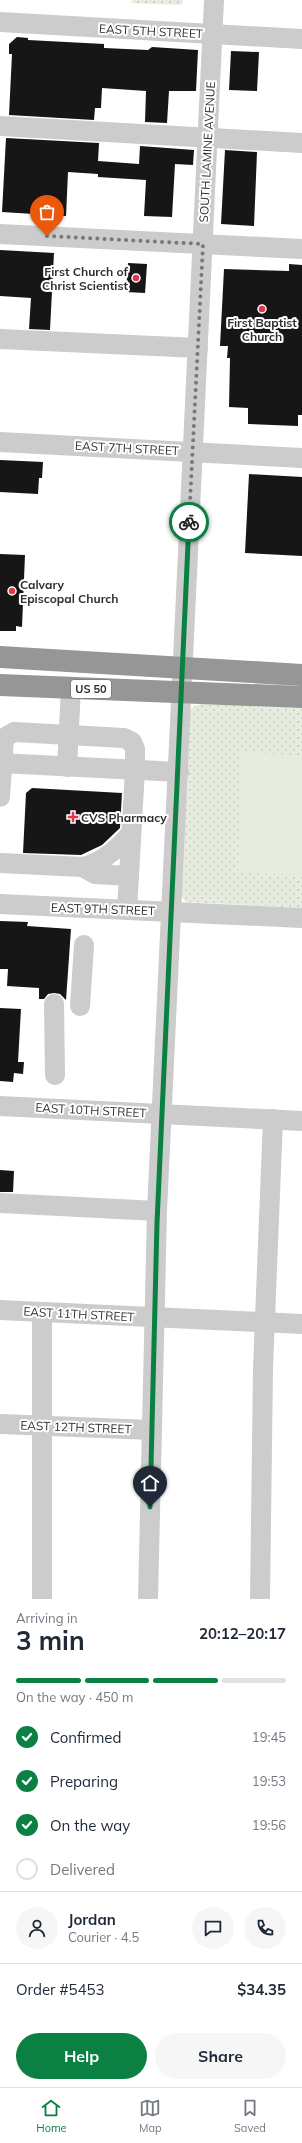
<!DOCTYPE html>
<html lang="en">
<head>
<meta charset="utf-8">
<style>
  :root { --surface:#fff; --page:#f6f6f7; --text:#1f2937; --muted:#747a83; --line:#e0e1e3; --accent:#0b8043 }
  body { margin:0; font-family:Mulish,sans-serif; background:var(--page); color:var(--text); height:100vh; display:flex; flex-direction:column; font-size:15px; white-space:nowrap }
  * { box-sizing:border-box; margin:0 }
  p { font-size:13px; color:var(--muted) }
  .icon { flex:none; width:22px; height:22px; fill:none; stroke:currentColor; stroke-width:2; stroke-linecap:round; stroke-linejoin:round }
  .map { position:relative; height:1599px; overflow:hidden }
  .details { display:flex; flex-direction:column; background:var(--surface); flex:1 }
  .details>* { flex:none }
  .pin { position:absolute; display:grid; place-items:center; width:34px; height:34px; color:#fff; margin:-41px -17px; border-radius:50% 50% 50% 0; rotate:-45deg; box-shadow:0 0 4px #0007 }
  .pin .icon { rotate:45deg }
  .courier { position:absolute; display:grid; place-items:center; width:40px; height:40px; margin:-20px; border:3px solid #0b8043; border-radius:50%; background:#fff; color:#222; box-shadow:0 1px 5px #0007 }
  .summary em { font-style:normal; font-weight:700 }
  .summary div { display:flex; flex-direction:column-reverse }
  .summary { display:flex; align-items:center; justify-content:space-between; height:68px; padding:0 16px }
  h1 { font-size:26px; font-weight:700; line-height:30px }
  .bar { display:grid; grid-template-columns:repeat(4,1fr); gap:6px 4px; align-content:center; height:48px; padding:0 16px }
  .bar i { height:5px; border-radius:3px; background:var(--line) }
  .bar .on { background:var(--accent) }
  .bar p { grid-column:span 4 }
  .line { display:flex; align-items:center; gap:10px; padding:0 16px; border-top:1px solid var(--line) }
  .line div { flex:1 }
  .round { display:grid; place-items:center; flex:none; width:42px; height:42px; border-radius:21px; background:var(--page) }
  ol { padding:0 16px; list-style:none }
  li { display:flex; align-items:center; gap:12px; height:44px }
  li p { margin-inline-start:auto }
  li .icon { padding:4px; border-radius:50%; background:var(--accent); color:#fff; stroke-width:4 }
  li:last-child { color:var(--muted) }
  li i { width:22px; height:22px; border:2px solid var(--line); border-radius:50% }
  .primary-button { display:flex; gap:8px; margin-top:auto; padding:8px 16px }
  .primary-button a { flex:1; height:46px; border-radius:24px; background:var(--accent); color:#fff; font-size:16px; font-weight:700; line-height:46px; text-align:center }
  .primary-button a+a { background:var(--page); color:var(--text) }
  .tab-bar { display:flex; justify-content:space-around; align-items:center; height:56px; border-top:1px solid var(--line); background:var(--surface); font-size:11px; color:var(--muted) }
  .tab-bar a { display:grid; justify-items:center; gap:2px }
  .tab-bar .on { color:var(--accent) }
  .map>svg:first-child { display:block }
  .grass { fill:url(#grass-dots) }
  .green { fill:#e6ecde }
  .building { fill:#161616 }
  .lines { fill:none; stroke-linecap:round; stroke-linejoin:round }
  .minor { stroke:#ccc; stroke-width:20 }
  .highway { stroke:#969696; stroke-width:22 }
  .done { stroke:#787878; stroke-width:4; stroke-dasharray:0 7.2 }
  .route { stroke:#0b8043; stroke-width:5 }
  .poi-dot { fill:#df3849; stroke:#fff; stroke-width:1.5 }
  .labels { text-anchor:middle; dominant-baseline:central; stroke-width:4; stroke-linejoin:round; paint-order:stroke }
  .shield { fill:#fff; stroke:#6d6d6d; stroke-width:1 }
  .shield-label { font-size:11px; font-weight:bold; fill:#2f2f2f }
  .street-label { font-size:12px; fill:#2f2f2f; stroke:#fff }
  .poi-label { font-size:12px; font-weight:bold; fill:#2f2f2f; stroke:#fff; text-anchor:start }
</style>
</head>
<body>
<div class="map">
<svg width="302" height="1599" viewBox="0 0 302 1599">
  <defs>
    <pattern id="grass-dots" width="8" height="8" patternUnits="userSpaceOnUse"><rect width="8" height="8" fill="#e6ecde"/><path d="M2 2h.1M6 6h.1" fill="none" stroke="#c6cbbf" stroke-width="1.8" stroke-linecap="round"/></pattern>
  </defs>
  <rect width="100%" height="100%" fill="#fff"/>
  <g class="grass">
    <path d="M 133,0 L 182,0 L 183,3 L 180,5 L 131,3 Z"/>
    <path d="M 205,703 L 302,708 L 302,908 L 186,902 L 180,895 L 188,713 L 194,706 Z"/>
  </g>
  <path class="green" d="M 241,753 L 302,755 L 302,875 L 238,873 Z"/>
  <g class="building">
    <path d="M 17,37 L 28,38 L 28,40 L 104,44 L 104,48 L 148,50 L 152,47 L 198,50 L 196,91 L 169,91 L 167,123 L 145,122 L 146,91 L 102,88 L 101,108 L 95,108 L 94,120 L 9,115 L 12,54 L 9,54 L 9,44 Z"/>
    <path d="M 231,51 L 259,52 L 257,91 L 229,90 Z"/>
    <path d="M 6,138 L 99,143 L 98,161 L 139,164 L 140,146 L 194,150 L 193,165 L 175,164 L 172,217 L 144,216 L 146,180 L 98,177 L 98,174 L 68,172 L 66,216 L 2,212 Z"/>
    <path d="M 225,150 L 257,152 L 254,226 L 221,224 Z"/>
    <path d="M 0,250 L 54,253 L 50,330 L 29,329 L 31,298 L 0,296 Z"/>
    <path d="M 128,263 L 147,264 L 145,293 L 126,292 Z"/>
    <path d="M 289,264 L 302,265 L 302,415 L 298,415 L 298,426 L 248,424 L 248,408 L 229,407 L 230,358 L 227,358 L 228,346 L 220,346 L 224,269 L 289,271 Z"/>
    <path d="M 0,460 L 43,462 L 42,478 L 39,478 L 38,494 L 0,492 Z"/>
    <path d="M 249,474 L 302,477 L 302,556 L 245,553 Z"/>
    <path d="M 0,554 L 25,555 L 22,627 L 16,626 L 16,631 L 0,631 Z"/>
    <path d="M 32,788 L 122,793 L 120,828 L 102,845 L 81,855 L 23,853 L 26,793 Z"/>
    <path d="M 0,921 L 28,922 L 27,926 L 71,929 L 66,1000 L 60,994 L 54,993 L 48,994 L 44,999 L 39,999 L 39,988 L 7,986 L 8,969 L 0,969 Z"/>
    <path d="M 0,1008 L 21,1009 L 18,1062 L 24,1062 L 23,1074 L 14,1073 L 13,1082 L 0,1081 Z"/>
    <path d="M 0,1170 L 14,1171 L 13,1192 L 0,1192 Z"/>
  </g>
  <g class="lines">
    <g class="minor">
      <path d="M 0,22 L 302,39"/>
      <path d="M 0,126 L 302,143"/>
      <path d="M 0,234 L 302,249"/>
      <path d="M 0,339 L 198,348"/>
      <path d="M 0,442 L 302,458"/>
      <path d="M 0,763 L 179,772"/>
      <path d="M 67,767 L 71,688"/>
      <path d="M 0,797 L 4,738 L 14,732 L 124,738 L 132,742 L 135,749 L 135,770 L 127,910"/>
      <path d="M 0,863 L 83,867 C 102,862 118,849 131,833"/>
      <path d="M 83,867 L 95,874 L 129,876"/>
      <path d="M 0,904 L 302,918"/>
      <path d="M 54,1004 L 55,1075"/>
      <path d="M 80,1006 L 84,945"/>
      <path d="M 0,1106 L 302,1121"/>
      <path d="M 0,1203 L 157,1211"/>
      <path d="M 0,1310 L 302,1324"/>
      <path d="M 0,1424 L 152,1430"/>
      <path d="M 42,1599 L 42,1312"/>
      <path d="M 148,1599 L 157,1211 L 214,0"/>
      <path d="M 260,1599 L 263,1368 L 273,1119"/>
    </g>
    <g class="highway">
      <path d="M 0,657 L 302,675"/>
      <path d="M 0,685 L 302,697"/>
    </g>
  </g>
  <g class="lines">
    <path class="done" d="M 47,236 L 203,244 L 189,522"/>
    <path class="route" d="M 150,1507 L 157,1223 L 189,522"/>
  </g>
  <g class="poi-dot">
    <circle cx="136" cy="278" r="4"/>
    <circle cx="262" cy="309" r="4"/>
    <circle cx="12" cy="591" r="4"/>
    <path d="M71 811h4v4h4v4h-4v4h-4v-4h-4v-4h4z"/>
  </g>
  <g class="labels">
    <rect class="shield" x="71" y="680" width="40" height="18" rx="3"/>
    <g class="shield-label">
      <text x="91" y="689">US 50</text>
    </g>
    <g class="street-label">
      <text transform="translate(151 31) rotate(3)">EAST 5TH STREET</text>
      <text transform="translate(207 152) rotate(-87)">SOUTH LAMINE AVENUE</text>
      <text transform="translate(127 448) rotate(3)">EAST 7TH STREET</text>
      <text transform="translate(103 909) rotate(2)">EAST 9TH STREET</text>
      <text transform="translate(91 1110) rotate(3)">EAST 10TH STREET</text>
      <text transform="translate(79 1314) rotate(3)">EAST 11TH STREET</text>
      <text transform="translate(76 1427) rotate(2)">EAST 12TH STREET</text>
    </g>
    <g class="poi-label">
      <text x="128" y="271" text-anchor="end">First Church of<tspan x="128" dy="14">Christ Scientist</tspan></text>
      <text x="262" y="322" text-anchor="middle">First Baptist<tspan x="262" dy="14">Church</tspan></text>
      <text x="20" y="584">Calvary<tspan x="20" dy="14">Episcopal Church</tspan></text>
      <text x="81" y="817">CVS Pharmacy</text>
    </g>
  </g>
</svg>
<div class="pin" style="left:47px;top:236px;background:#ea580c"><svg class="icon" aria-label="bag" viewBox="0 0 24 24"><path d="M5 8h14l-1 12H6zM9 8a3 3 0 0 1 6 0"/></svg></div>
<div class="pin" style="left:150px;top:1507px;background:#1f2937"><svg class="icon" aria-label="home" viewBox="0 0 24 24"><path d="M3 11l9-7 9 7M6 9v11h12V9"/></svg></div>
<div class="courier" style="left:189px;top:522px"><svg class="icon" aria-label="bike" viewBox="0 0 24 24"><circle cx="6" cy="16" r="4"/><circle cx="18" cy="16" r="4"/><path d="M6 16l4-8h5l3 8M10 8l3 8H6M13 5h3"/></svg></div>
</div>
<section class="details">
<div class="summary"><div><h1>3 min</h1><p>Arriving in</p></div><em>20:12–20:17</em></div>
<div class="bar"><i class="on"></i><i class="on"></i><i class="on"></i><i></i><p>On the way · 450 m</p></div>
<ol>
<li><svg class="icon" aria-label="check" viewBox="0 0 24 24"><path d="M5 12l5 5 9-10"/></svg>Confirmed<p>19:45</p></li>
<li><svg class="icon" aria-label="check" viewBox="0 0 24 24"><path d="M5 12l5 5 9-10"/></svg>Preparing<p>19:53</p></li>
<li><svg class="icon" aria-label="check" viewBox="0 0 24 24"><path d="M5 12l5 5 9-10"/></svg>On the way<p>19:56</p></li>
<li><i></i>Delivered</li>
</ol>
<div class="line" style="height:72px"><a class="round"><svg class="icon" aria-label="person" viewBox="0 0 24 24"><circle cx="12" cy="8" r="4"/><path d="M4 21q1-7 8-7t8 7"/></svg></a><div><b>Jordan</b><p>Courier · 4.5</p></div><a class="round"><svg class="icon" aria-label="chat" viewBox="0 0 24 24"><path d="M4 5h16v11H9l-5 4z"/></svg></a><a class="round"><svg class="icon" aria-label="phone" viewBox="0 0 24 24"><path d="M5 4h4l2 5-3 2q2 4 5 5l2-3 5 2v4C11 20 4 13 5 4z"/></svg></a></div>
<div class="line" style="height:52px"><div>Order #5453</div><b>$34.35</b></div>
<div class="primary-button"><a>Help</a><a>Share</a></div>
</section>
<nav class="tab-bar">
<a class="on"><svg class="icon" aria-label="home" viewBox="0 0 24 24"><path d="M3 11l9-7 9 7M6 9v11h12V9"/></svg>Home</a>
<a><svg class="icon" aria-label="map" viewBox="0 0 24 24"><path d="M3 6l6-2 6 2 6-2v14l-6 2-6-2-6 2zM9 4v14M15 6v14"/></svg>Map</a>
<a><svg class="icon" aria-label="saved" viewBox="0 0 24 24"><path d="M7 4h10v16l-5-4-5 4z"/></svg>Saved</a>
</nav>
</body>
</html>
